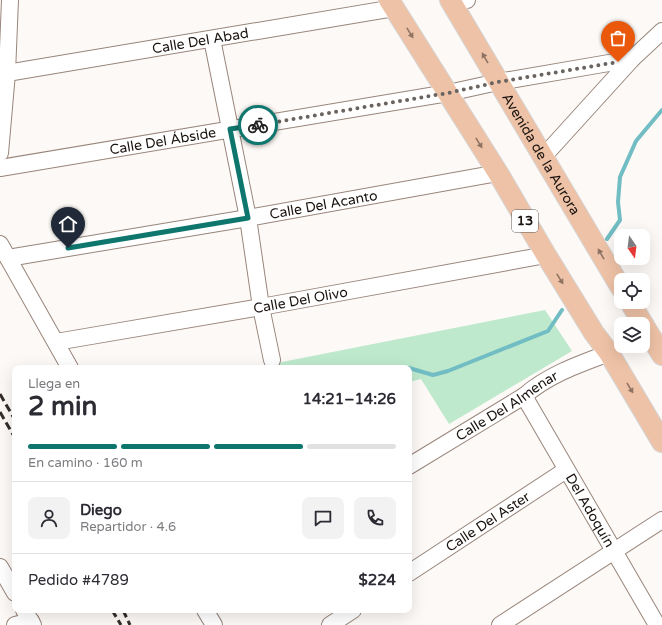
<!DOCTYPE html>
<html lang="es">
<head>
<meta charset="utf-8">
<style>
  :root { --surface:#fff; --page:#f2f2f3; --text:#2b2b33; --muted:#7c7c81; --line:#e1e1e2; --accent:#0f766e }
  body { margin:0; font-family:"Varela Round",sans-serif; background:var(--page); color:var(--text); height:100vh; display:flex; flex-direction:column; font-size:15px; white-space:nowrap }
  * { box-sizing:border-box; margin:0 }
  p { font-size:13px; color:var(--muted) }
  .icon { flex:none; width:22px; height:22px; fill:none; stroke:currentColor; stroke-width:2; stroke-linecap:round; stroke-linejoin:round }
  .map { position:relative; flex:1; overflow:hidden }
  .details { position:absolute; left:12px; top:365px; width:400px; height:248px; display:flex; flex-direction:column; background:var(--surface); border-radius:8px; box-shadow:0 4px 16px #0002 }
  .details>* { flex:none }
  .needle { width:26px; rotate:166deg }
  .tools { position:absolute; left:614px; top:229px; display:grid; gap:8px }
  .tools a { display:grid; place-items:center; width:36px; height:36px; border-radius:8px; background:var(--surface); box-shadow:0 4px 16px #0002; font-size:20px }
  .pin { position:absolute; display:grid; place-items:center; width:34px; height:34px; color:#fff; margin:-41px -17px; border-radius:50% 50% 50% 0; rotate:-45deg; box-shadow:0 0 4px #0007 }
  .pin .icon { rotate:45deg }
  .courier { position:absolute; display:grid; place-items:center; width:40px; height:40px; margin:-20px; border:3px solid #0f766e; border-radius:50%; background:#fff; color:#222; box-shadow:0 1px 5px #0007 }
  .overview em { font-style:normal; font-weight:700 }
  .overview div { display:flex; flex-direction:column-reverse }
  .overview { display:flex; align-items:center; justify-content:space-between; height:68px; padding:0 16px }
  h1 { font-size:26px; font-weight:700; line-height:30px }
  .bar { display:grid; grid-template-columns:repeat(4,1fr); gap:6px 4px; align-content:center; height:48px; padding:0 16px }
  .bar i { height:5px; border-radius:3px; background:var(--line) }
  .bar .current { background:var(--accent) }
  .bar p { grid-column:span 4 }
  .line { display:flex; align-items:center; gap:10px; padding:0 16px; border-top:1px solid var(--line) }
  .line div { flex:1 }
  .round { display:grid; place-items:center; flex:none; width:42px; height:42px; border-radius:8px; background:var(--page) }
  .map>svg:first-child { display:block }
  .green { fill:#bee9cd }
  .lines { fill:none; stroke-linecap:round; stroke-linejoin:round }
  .stream { stroke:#71bdc3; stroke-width:4 }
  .minor-casing { stroke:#98857b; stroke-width:18 }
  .major-casing { stroke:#d6d5d4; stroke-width:22 }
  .minor { stroke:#fff; stroke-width:16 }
  .major { stroke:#eec2a6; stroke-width:20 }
  .rail { stroke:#342d29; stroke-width:3; stroke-dasharray:8 4; stroke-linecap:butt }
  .oneway { fill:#8f7362 }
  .done { stroke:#696460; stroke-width:4; stroke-dasharray:0 7.2 }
  .route { stroke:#0f766e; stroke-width:5 }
  .labels { text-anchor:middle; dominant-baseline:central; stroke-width:4; stroke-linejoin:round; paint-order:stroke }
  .shield { fill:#fff; stroke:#5f5a57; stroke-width:1 }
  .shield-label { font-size:13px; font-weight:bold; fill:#1a130f }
  .street-label { font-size:14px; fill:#1a130f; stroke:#fff }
</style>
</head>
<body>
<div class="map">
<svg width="662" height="625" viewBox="0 0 662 625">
  <rect width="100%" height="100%" fill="#fdf9f6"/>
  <path class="green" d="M 545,310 L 572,351 L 449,424 L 421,379 L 409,382 L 409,368 L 252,368 Z"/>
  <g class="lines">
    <g class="stream">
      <path d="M 607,239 L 620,220 L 618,202 L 620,177 L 636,141 L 662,110"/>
      <path d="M 409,368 L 433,375 L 448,371 L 548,331 L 562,310"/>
    </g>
    <defs>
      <g id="minor">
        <path d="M 452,3 L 467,0"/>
        <path d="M 212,39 L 248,218 L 261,307 L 272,360"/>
        <path id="s1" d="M 7,73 L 394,8"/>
        <path d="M 0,153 L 7,73 L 10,0"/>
        <path d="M 543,157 L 632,59 L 662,31"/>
        <path id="s2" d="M 0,168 L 448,93 L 498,82 L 632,59"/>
        <path d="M 0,244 L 70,368"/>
        <path id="s3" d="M 8,258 L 248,218 L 498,173"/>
        <path id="s4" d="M 56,342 L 261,307 L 546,255"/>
        <path id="s5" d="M 524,396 L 657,625"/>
        <path id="s6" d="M 409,466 L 524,396 C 548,375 579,364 609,353"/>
        <path d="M 0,567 L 15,593"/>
        <path id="s7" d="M 409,573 L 566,470"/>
        <path d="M 24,610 L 33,625"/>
        <path d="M 205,610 L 214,625"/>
        <path d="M 15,625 L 31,621"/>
        <path d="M 330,625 L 353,610"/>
        <path d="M 500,625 L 662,520"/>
      </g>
      <g id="major">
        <path d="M 389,0 L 498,173 L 546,255 L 594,333 L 609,353 L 662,442"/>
        <path id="s8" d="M 450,0 L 621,288"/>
        <path d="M 630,302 L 643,324"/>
        <path d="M 643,324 L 662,355"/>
      </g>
    </defs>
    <use href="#minor" class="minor-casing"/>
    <use href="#major" class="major-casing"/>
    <use href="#minor" class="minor"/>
    <use href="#major" class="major"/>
    <g class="rail">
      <path d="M 0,394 L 15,420"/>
      <path d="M 0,412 L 15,438"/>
      <path d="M 112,610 L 121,625"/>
      <path d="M 123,610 L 130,625"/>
    </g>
  </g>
  <defs><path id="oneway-solid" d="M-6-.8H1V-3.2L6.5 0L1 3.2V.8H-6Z"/></defs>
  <g class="oneway">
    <use href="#oneway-solid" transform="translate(410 33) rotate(58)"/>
    <use href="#oneway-solid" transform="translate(485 58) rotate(-120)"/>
    <use href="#oneway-solid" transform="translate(479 143) rotate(58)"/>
    <use href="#oneway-solid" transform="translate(601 254) rotate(-120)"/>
    <use href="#oneway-solid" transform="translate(560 279) rotate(58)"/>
    <use href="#oneway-solid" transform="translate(630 388) rotate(59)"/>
  </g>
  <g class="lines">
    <path class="done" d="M 258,125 L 448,93 L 498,82 L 618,62"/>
    <path class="route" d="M 68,248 L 248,218 L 230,129 L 258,125"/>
  </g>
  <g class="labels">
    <rect class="shield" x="512" y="210" width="26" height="22" rx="3"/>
    <g class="shield-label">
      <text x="525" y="221">13</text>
    </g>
    <g class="street-label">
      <text stroke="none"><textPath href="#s1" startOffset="196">Calle Del Abad</textPath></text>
      <text stroke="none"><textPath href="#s2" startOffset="165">Calle Del Ábside</textPath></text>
      <text stroke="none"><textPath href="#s8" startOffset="179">Avenida de la Aurora</textPath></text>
      <text stroke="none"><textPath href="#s3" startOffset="320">Calle Del Acanto</textPath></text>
      <text stroke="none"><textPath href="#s4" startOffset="248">Calle Del Olivo</textPath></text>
      <text stroke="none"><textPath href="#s6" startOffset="115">Calle Del Almenar</textPath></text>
      <text stroke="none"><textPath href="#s5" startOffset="132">Del Adoquín</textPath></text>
      <text stroke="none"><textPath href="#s7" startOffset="94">Calle Del Aster</textPath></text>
    </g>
  </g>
</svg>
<div class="tools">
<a><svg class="needle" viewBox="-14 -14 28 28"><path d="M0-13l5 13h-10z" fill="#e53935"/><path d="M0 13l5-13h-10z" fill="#7c7c81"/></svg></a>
<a><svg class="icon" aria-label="locate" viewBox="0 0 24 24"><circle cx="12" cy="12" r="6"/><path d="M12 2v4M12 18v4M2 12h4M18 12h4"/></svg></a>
<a><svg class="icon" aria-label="layers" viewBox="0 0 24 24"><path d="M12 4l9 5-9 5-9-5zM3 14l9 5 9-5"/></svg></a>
</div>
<div class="pin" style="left:618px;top:62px;background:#ea580c"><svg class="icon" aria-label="bag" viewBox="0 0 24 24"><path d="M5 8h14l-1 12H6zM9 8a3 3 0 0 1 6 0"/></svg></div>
<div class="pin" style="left:68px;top:248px;background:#1f2937"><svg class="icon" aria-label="home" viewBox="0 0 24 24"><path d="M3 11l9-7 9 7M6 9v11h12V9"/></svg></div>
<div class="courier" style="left:258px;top:125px"><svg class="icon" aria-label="bike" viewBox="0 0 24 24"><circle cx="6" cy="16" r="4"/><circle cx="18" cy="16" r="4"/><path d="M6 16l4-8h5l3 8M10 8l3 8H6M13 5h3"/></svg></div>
<section class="details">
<div class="overview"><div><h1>2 min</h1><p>Llega en</p></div><em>14:21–14:26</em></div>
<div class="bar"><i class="current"></i><i class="current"></i><i class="current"></i><i></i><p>En camino · 160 m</p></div>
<div class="line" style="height:72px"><a class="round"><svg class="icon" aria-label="person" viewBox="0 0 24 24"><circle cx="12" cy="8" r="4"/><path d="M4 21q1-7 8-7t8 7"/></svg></a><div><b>Diego</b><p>Repartidor · 4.6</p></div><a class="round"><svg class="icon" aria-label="chat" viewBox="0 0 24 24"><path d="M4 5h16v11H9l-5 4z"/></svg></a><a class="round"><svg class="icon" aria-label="phone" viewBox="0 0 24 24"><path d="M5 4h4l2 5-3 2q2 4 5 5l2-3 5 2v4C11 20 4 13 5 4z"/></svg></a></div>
<div class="line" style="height:52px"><div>Pedido #4789</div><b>$224</b></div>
</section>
</div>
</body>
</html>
